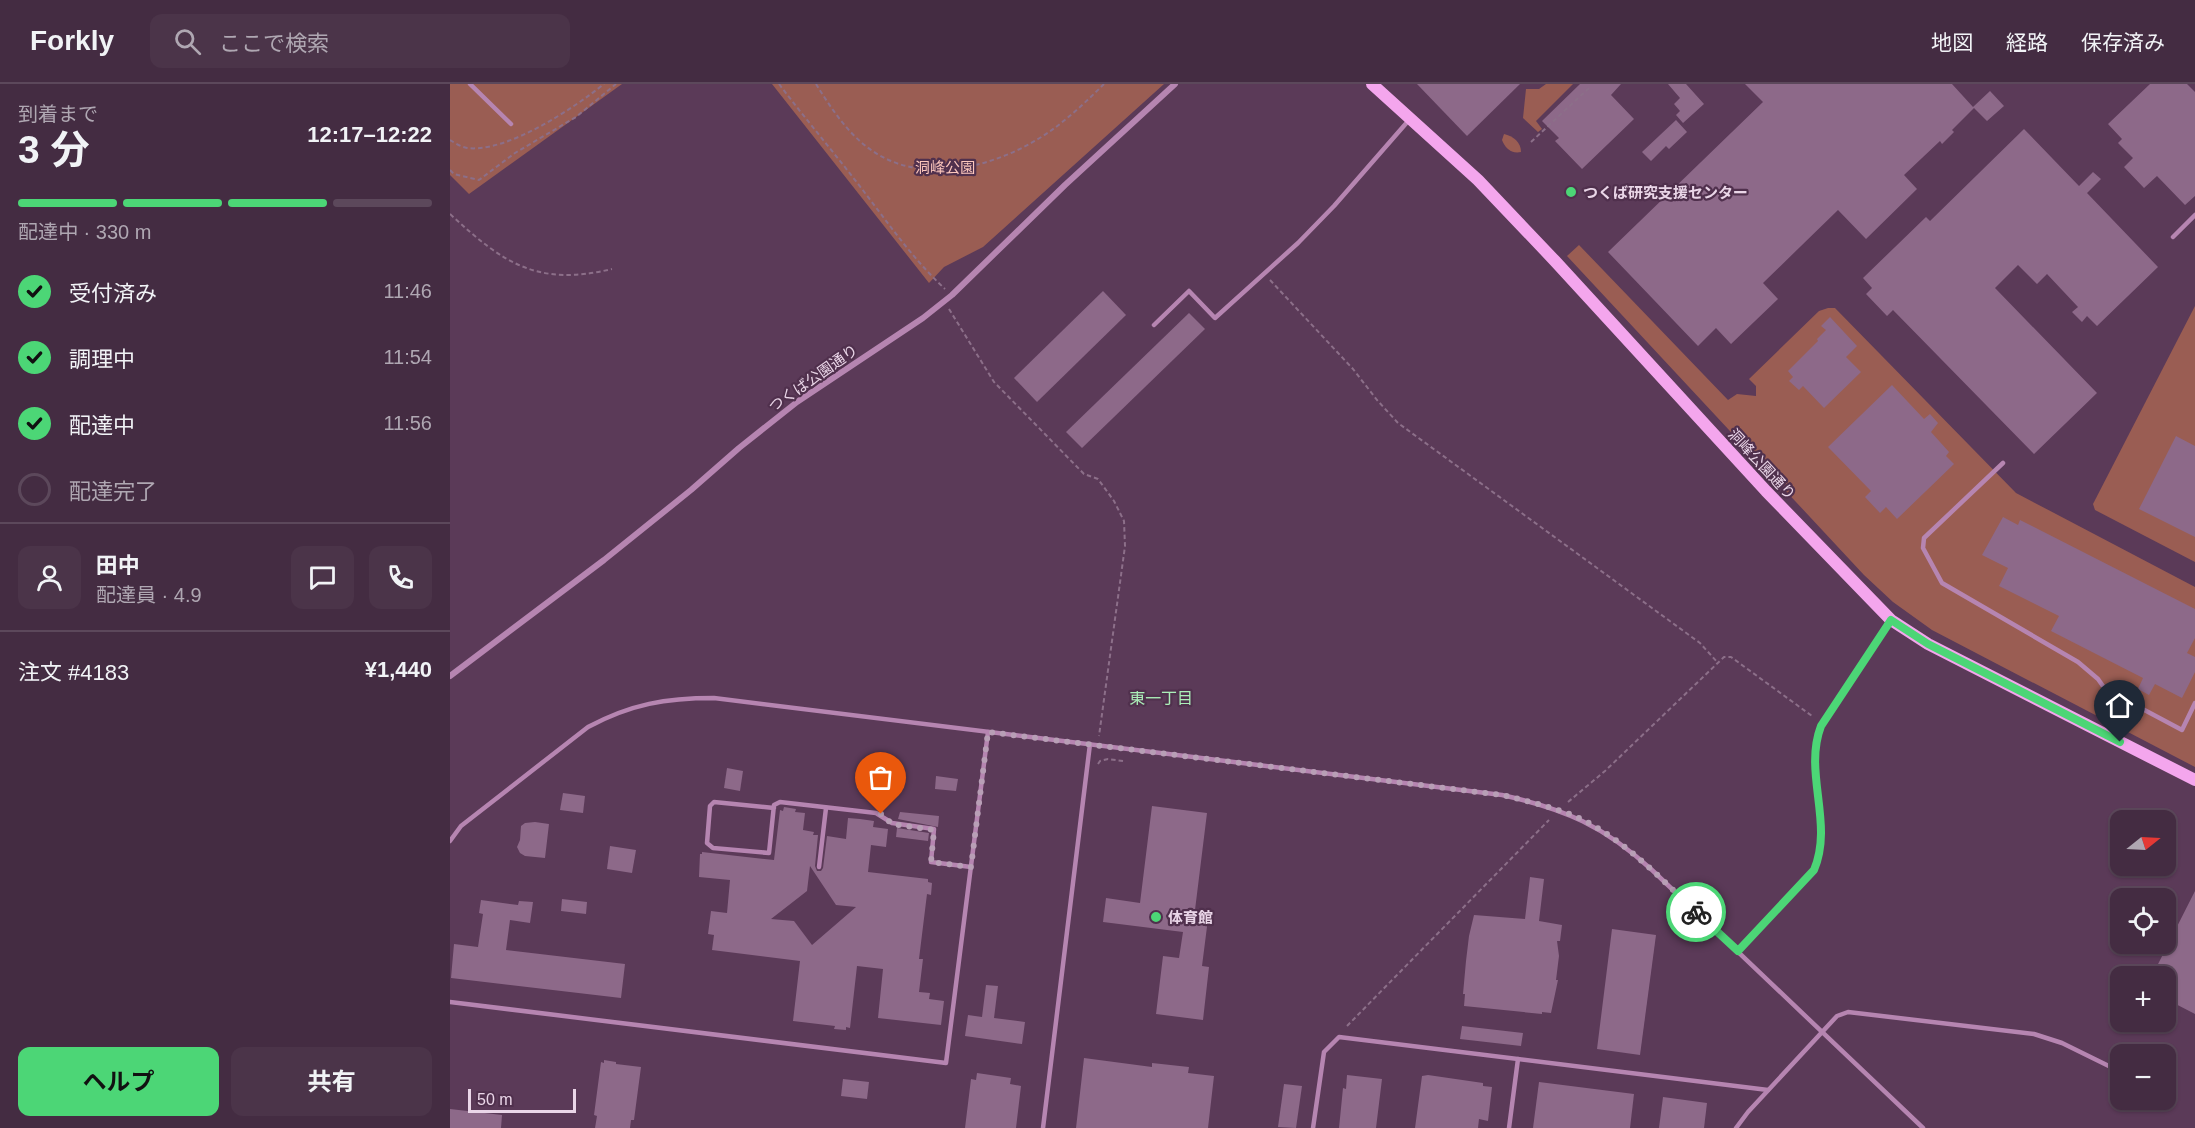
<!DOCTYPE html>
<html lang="ja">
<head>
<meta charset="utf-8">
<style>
  :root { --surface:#442c42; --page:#4b3449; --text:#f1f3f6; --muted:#afa7b2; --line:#5c485b; --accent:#4cd676 }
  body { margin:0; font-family:Helvetica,"Noto Sans JP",sans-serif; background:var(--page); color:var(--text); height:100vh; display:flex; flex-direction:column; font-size:22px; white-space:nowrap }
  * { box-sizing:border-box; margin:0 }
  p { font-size:20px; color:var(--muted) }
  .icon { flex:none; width:33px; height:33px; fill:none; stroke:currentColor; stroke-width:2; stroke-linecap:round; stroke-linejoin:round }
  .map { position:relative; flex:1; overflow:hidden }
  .side { display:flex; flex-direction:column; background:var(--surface); width:450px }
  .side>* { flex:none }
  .needle { width:39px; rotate:72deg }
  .buttons { position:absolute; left:1660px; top:726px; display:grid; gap:12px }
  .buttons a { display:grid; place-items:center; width:66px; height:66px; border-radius:12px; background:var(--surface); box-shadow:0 2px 4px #0004,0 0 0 2px var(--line); font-size:30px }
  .scale { position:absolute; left:18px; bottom:15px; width:108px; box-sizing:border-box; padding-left:6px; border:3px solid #ead6e8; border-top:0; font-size:16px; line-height:21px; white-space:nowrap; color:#ead6e8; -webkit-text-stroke:4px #50304d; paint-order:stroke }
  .pin { position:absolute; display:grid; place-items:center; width:51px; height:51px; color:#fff; margin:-62px -26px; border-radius:50% 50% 50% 0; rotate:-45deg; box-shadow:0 0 6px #0007 }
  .pin .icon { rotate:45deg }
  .courier { position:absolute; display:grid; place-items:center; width:60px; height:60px; margin:-30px; border:4px solid #4cd676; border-radius:50%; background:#fff; color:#222; box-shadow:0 2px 8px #0007 }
  .headline em { font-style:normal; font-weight:700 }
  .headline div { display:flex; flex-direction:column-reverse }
  .headline { display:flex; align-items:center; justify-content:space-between; height:102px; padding:0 18px }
  h1 { font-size:39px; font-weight:700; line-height:45px }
  .bar { display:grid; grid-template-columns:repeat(4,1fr); gap:9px 6px; align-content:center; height:72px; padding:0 18px }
  .bar i { height:8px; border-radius:4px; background:var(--line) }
  .bar .current { background:var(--accent) }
  .bar p { grid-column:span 4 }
  .line { display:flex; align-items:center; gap:15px; padding:0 18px; border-top:2px solid var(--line) }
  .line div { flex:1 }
  .round { display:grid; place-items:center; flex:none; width:63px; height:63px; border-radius:12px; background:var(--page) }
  ol { padding:0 18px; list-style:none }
  li { display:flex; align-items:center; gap:18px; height:66px }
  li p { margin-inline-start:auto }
  li .icon { padding:6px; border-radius:50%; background:var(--accent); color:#111; stroke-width:4 }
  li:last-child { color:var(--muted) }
  li i { width:33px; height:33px; border:3px solid var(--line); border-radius:50% }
  .button { display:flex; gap:12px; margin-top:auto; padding:12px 18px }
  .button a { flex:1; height:69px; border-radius:12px; background:var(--accent); color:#111; font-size:24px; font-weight:700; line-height:69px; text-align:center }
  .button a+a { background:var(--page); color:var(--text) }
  header { display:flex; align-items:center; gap:36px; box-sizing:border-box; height:84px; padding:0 30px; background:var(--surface); border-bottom:2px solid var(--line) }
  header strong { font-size:28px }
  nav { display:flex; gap:33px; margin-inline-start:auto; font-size:21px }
  .search { width:420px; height:54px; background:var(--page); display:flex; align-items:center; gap:15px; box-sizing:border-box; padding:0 21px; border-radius:12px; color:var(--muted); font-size:22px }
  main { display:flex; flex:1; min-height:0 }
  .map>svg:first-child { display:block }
  .green { fill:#9a5d53 }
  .building { fill:#8d6989; fill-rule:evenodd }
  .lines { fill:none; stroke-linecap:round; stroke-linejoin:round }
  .path { stroke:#8c6f89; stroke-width:2; stroke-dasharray:4.5 3; stroke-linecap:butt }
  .lane { stroke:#b685b1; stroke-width:4.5 }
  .street { stroke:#b685b1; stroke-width:6 }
  .secondary { stroke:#f4a6ed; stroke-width:12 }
  .done { stroke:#b89fb6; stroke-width:6; stroke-dasharray:0 10.8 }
  .route { stroke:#4cd676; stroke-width:8 }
  .poi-dot { fill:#4cd676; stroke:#50304d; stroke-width:2 }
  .labels { text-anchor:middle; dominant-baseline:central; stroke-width:4.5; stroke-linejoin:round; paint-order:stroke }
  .park-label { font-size:15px; fill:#fdc7bd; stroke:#50304d }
  .poi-label { font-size:15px; font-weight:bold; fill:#ead6e8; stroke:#50304d; text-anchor:start }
  .street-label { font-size:15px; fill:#ead6e8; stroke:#50304d }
  .neighbourhood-label { font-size:16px; fill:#abeeb8; stroke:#50304d }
</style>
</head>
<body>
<header>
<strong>Forkly</strong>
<div class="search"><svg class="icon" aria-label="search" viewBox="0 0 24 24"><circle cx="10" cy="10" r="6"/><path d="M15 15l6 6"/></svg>ここで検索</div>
<nav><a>地図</a><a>経路</a><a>保存済み</a></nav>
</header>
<main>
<section class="side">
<div class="headline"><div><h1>3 分</h1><p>到着まで</p></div><em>12:17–12:22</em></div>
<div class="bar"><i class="current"></i><i class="current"></i><i class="current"></i><i></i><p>配達中 · 330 m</p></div>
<ol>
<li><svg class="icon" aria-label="check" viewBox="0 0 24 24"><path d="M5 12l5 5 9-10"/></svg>受付済み<p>11:46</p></li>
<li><svg class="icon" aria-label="check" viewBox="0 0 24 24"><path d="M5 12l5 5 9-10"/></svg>調理中<p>11:54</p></li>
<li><svg class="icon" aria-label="check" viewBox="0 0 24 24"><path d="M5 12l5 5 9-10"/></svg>配達中<p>11:56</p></li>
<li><i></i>配達完了</li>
</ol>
<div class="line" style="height:108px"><a class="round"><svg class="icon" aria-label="person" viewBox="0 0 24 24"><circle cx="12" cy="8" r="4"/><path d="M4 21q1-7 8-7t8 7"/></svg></a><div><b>田中</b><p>配達員 · 4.9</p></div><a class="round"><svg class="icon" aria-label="chat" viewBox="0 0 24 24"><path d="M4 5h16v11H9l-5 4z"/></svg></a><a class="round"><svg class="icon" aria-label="phone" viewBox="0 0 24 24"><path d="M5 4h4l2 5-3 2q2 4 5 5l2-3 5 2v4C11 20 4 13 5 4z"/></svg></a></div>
<div class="line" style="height:78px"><div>注文 #4183</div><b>¥1,440</b></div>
<div class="button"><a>ヘルプ</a><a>共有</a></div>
</section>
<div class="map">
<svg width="1745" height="1044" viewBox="0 0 1745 1044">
  <rect width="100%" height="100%" fill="#5b3a58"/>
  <g class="green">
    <path d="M 0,0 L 172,0 L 19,110 L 0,91 Z"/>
    <path d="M 322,0 L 714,0 L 533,163 L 494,183 L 479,199 Z"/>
    <path d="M 1096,0 L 1123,0 L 1086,37 L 1092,45 L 1088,48 L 1073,34 L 1076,5 L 1089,5 Z"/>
    <path d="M 1054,50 C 1063,52 1071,58 1071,68 C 1061,70 1055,64 1052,56 Z"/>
    <path d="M 1129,161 L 1278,316 L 1287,310 L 1306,312 L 1306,302 L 1299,295 L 1369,227 L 1378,224 L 1385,224 L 1566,409 L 1745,503 L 1745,683 L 1482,546 L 1443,518 L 1414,491 L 1117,172 Z"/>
    <path d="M 1745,222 L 1745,478 L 1645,426 L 1643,420 Z"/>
  </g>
  <g class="building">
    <path d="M 967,0 L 1070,0 L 1017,52 Z"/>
    <path d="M 1130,0 L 1171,0 L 1161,11 L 1184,35 L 1132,85 L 1105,57 L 1109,54 L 1092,37 Z"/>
    <path d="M 1218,0 L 1236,0 L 1254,20 L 1233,39 L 1226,31 L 1230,27 L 1224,20 L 1230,14 Z"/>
    <path d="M 1295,0 L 1502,0 L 1523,23 L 1540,7 L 1554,22 L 1537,37 L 1524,24 L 1502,46 L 1504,48 L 1492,60 L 1490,57 L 1454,91 L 1467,105 L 1416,155 L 1388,126 L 1313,199 L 1328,215 L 1281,260 L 1266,244 L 1248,262 L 1158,168 L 1313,18 Z"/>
    <path d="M 1700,0 L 1737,0 L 1745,8 L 1745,112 L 1735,121 L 1707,92 L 1694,104 L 1674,83 L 1683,74 L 1668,59 L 1672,55 L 1658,40 Z"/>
    <path d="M 1226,36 L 1237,48 L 1219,65 L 1216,62 L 1201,77 L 1192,68 Z"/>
    <path d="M 1574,45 L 1629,102 L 1643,88 L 1651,95 L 1637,109 L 1708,183 L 1647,242 L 1637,232 L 1632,238 L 1622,228 L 1628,223 L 1597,190 L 1587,200 L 1568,181 L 1545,204 L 1647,309 L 1584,370 L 1443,226 L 1437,232 L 1416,210 L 1422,204 L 1413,194 L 1476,133 L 1480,137 Z"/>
    <path d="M 653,207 L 676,231 L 587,318 L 564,294 Z"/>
    <path d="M 739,229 L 755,245 L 632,364 L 616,348 Z"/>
    <path d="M 1380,233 L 1407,262 L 1396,273 L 1411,288 L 1374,324 L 1353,302 L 1349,306 L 1339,297 L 1343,293 L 1338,287 L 1368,257 L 1367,255 L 1376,246 L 1371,242 Z"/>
    <path d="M 1442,301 L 1474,335 L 1480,330 L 1488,339 L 1481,348 L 1499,368 L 1496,372 L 1504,380 L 1447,435 L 1436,423 L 1430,429 L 1415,413 L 1421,407 L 1378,363 Z"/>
    <path d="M 1726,352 L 1745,362 L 1745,453 L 1689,425 Z"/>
    <path d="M 1553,433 L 1568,441 L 1570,436 L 1745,525 L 1745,554 L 1737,569 L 1745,573 L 1745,588 L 1732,614 L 1705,600 L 1699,611 L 1688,605 L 1693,594 L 1601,547 L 1609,532 L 1549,502 L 1558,484 L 1532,471 Z"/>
    <path d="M 277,684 L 293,687 L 290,707 L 274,704 Z"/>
    <path d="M 486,692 L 508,695 L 506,707 L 485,705 Z"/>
    <path d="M 113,709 L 135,712 L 133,729 L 110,726 Z"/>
    <path d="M 702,722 L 757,729 L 745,826 L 759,827 L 752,882 L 759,883 L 753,936 L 706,930 L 713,872 L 729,874 L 733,848 L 653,838 L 656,814 L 690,819 Z"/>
    <path d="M 334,723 L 346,725 L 345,728 L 355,729 L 353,746 L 364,748 L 363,751 L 368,751 L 365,782 L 367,787 L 371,787 L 373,784 L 377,752 L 396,755 L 398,734 L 410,735 L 424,737 L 423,743 L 438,745 L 436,763 L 421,761 L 418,788 L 478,795 L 478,798 L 482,799 L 481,811 L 477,810 L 469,875 L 473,875 L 469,908 L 480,909 L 479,915 L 494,917 L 491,941 L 428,934 L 433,885 L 407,882 L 400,944 L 396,943 L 396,946 L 384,945 L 385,942 L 343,937 L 350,877 L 262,866 L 264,851 L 258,850 L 261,827 L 277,829 L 280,796 L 249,793 L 250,770 L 252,770 L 252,768 L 324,776 L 330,726 L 333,727 ZM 360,782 L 386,821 L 406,823 L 362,861 L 344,837 L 321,835 L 357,807 Z"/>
    <path d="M 450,728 L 489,732 L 488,743 L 448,735 Z"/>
    <path d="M 85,738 L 99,740 L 95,774 L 75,772 L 70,769 L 67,763 L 70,756 L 71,742 L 75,739 Z"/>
    <path d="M 447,744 L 479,749 L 478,757 L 446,753 Z"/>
    <path d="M 160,762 L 186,766 L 182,789 L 157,785 Z"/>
    <path d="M 1080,793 L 1094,795 L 1089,837 L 1112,841 L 1110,857 L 1107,857 L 1109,872 L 1106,896 L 1108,896 L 1101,929 L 1092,928 L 1092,930 L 1014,922 L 1015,910 L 1013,910 L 1016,877 L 1019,852 L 1024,831 L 1075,835 Z"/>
    <path d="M 1745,807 L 1745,930 L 1716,915 L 1716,892 L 1702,892 Z"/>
    <path d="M 112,815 L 137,818 L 136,830 L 111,827 Z"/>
    <path d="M 31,816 L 68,821 L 69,817 L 83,818 L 80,839 L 60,836 L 56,866 L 175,880 L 171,914 L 1,894 L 4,860 L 28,863 L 33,830 L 29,829 Z"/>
    <path d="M 1162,845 L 1206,851 L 1190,971 L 1147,965 Z"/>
    <path d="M 536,901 L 548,902 L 544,934 L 575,938 L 572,960 L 515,952 L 518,931 L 532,933 Z"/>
    <path d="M 1012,942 L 1073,949 L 1071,962 L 1010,955 Z"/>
    <path d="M 634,974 L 702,983 L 702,979 L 739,983 L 738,989 L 764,992 L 758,1044 L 626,1044 Z"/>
    <path d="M 154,976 L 166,978 L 166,980 L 191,983 L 184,1036 L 181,1036 L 180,1044 L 145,1044 L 147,1032 L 144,1031 L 151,978 L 154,979 Z"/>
    <path d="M 527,989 L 561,994 L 560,1000 L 571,1002 L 566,1044 L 515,1044 L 521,995 L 526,996 Z"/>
    <path d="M 897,991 L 932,995 L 926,1044 L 889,1044 L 893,1004 L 896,1005 Z"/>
    <path d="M 978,991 L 1033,999 L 1033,1002 L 1042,1003 L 1038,1037 L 1029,1035 L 1028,1044 L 965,1044 L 972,992 Z"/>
    <path d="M 393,995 L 419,998 L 417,1015 L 391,1012 Z"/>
    <path d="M 1089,998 L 1184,1010 L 1180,1044 L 1083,1044 Z"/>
    <path d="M 834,1000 L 852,1002 L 846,1044 L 828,1043 Z"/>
    <path d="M 1213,1013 L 1257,1019 L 1254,1044 L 1209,1044 Z"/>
    <path d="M 0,1025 L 52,1031 L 51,1044 L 0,1044 Z"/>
  </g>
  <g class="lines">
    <g class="path">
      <path d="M 329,0 C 357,37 387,72 415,109 C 441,143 464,176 495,205"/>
      <path d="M 366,0 C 382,26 402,56 429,71 C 484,103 559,78 606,43 C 623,30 639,15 654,0"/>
      <path d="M 0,56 C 5,59 11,63 17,64 C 57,69 124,24 154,0"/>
      <path d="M 1081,58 L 1139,4"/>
      <path d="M 0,86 L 4,90 L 29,96 L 65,69 L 126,33 L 166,0"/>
      <path d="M 0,130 C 53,179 87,203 162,185"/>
      <path d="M 820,196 L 903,285 L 927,316 L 948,339 L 1250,559 L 1268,579"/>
      <path d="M 499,225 L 544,298 L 634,390 L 648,395 L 664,417 L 674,437 L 675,462 L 649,652"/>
      <path d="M 648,680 L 650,677 L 658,675 L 673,677"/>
      <path d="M 1118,718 L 1155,687 L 1274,573 L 1281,573 L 1362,632"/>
      <path d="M 897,942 L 1099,736"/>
    </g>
    <g class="lane">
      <path d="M 20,0 L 61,40"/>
      <path d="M 1723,153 L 1745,131"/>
      <path d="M 704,241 L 739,207 L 765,234 L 848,159 L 884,122 L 959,36"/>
      <path d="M 1553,379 L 1474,454 L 1473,464 L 1492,499 L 1628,578 L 1648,595 L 1655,605 L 1732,646 L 1745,619"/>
      <path d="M 324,724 L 264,718 L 260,722 L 257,759 L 263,764 L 319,769 L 324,721 L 330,718 L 426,729 L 442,739 L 484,745 L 481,778 L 521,783"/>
      <path d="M 0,757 L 11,742 L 138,643 C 181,620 216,614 264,614 L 1052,711 C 1115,725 1154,742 1202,786 L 1473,1044"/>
      <path d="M 369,783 L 376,724"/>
      <path d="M 1288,867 L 1364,786 C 1384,739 1353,689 1371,642 L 1440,538"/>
      <path d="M 0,918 L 496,979 L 538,648"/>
      <path d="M 593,1044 L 640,660"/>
      <path d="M 863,1044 L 874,968 L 889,953 L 1318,1006"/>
      <path d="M 1059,1044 L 1068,975"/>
      <path d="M 1286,1044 L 1298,1028 L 1387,932 L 1398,928 L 1584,950 L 1612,959 L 1671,988"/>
    </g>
    <path class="street" d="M 0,592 L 154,476 L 241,406 L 289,364 L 347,318 L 473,234 L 502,211 L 615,101 L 725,0"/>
    <path class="secondary" d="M 922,0 L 1028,96 L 1105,177 L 1316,407 L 1441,536 L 1478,560 L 1745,696"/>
  </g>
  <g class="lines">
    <path class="done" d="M 431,730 L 442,740 L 484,746 L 481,778 L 521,783 L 538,648 L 1052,711 C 1077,717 1103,723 1127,733 C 1174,755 1209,793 1246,828"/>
    <path class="route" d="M 1246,828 L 1288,867 L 1364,786 C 1384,739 1353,689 1371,642 L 1441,536 L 1478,560 L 1670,658"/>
  </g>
  <g class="poi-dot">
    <circle cx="1121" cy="108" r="6"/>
    <circle cx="706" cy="833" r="6"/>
  </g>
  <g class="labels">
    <g class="park-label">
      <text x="495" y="83">洞峰公園</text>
    </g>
    <g class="poi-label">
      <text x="1133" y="108">つくば研究支援センター</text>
      <text x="718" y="833">体育館</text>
    </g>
    <g class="street-label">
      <text transform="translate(363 294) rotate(-35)">つくば公園通り</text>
      <text transform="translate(1312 380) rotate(47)">洞峰公園通り</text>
    </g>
    <g class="neighbourhood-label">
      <text x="711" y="614">東一丁目</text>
    </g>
  </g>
</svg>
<div class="buttons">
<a><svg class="needle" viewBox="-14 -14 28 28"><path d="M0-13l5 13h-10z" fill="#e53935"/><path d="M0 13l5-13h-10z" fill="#afa7b2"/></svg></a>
<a><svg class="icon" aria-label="locate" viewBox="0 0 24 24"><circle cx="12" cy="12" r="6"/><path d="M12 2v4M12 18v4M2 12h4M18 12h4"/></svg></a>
<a>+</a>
<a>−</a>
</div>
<div class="scale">50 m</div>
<div class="pin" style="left:431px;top:730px;background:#ea580c"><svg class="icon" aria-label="bag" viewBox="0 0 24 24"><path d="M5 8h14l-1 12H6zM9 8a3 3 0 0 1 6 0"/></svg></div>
<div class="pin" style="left:1670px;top:658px;background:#1f2937"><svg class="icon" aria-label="home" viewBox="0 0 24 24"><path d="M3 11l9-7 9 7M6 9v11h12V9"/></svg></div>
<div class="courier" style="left:1246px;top:828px"><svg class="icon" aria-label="bike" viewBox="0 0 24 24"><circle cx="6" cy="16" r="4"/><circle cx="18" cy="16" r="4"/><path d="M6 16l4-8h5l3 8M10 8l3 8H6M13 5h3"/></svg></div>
</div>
</main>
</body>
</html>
